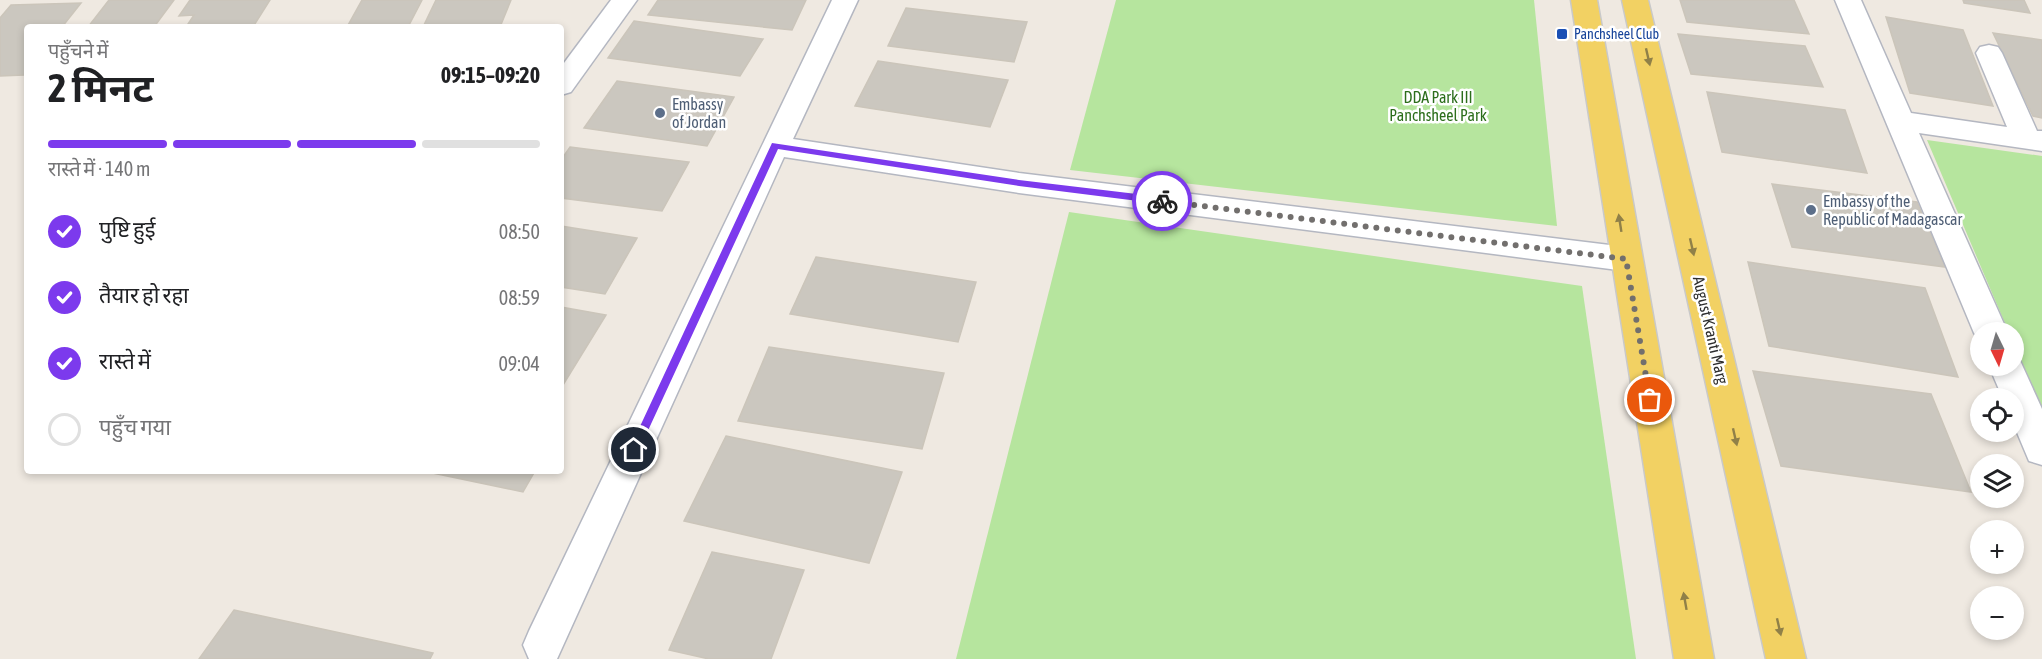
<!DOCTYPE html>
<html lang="hi">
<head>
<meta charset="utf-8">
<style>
  :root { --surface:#fff; --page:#f2f2f2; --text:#202124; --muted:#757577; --line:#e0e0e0; --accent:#7c3aed }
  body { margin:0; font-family:"Asap Condensed","Noto Sans Devanagari",sans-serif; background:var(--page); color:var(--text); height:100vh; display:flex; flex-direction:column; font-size:22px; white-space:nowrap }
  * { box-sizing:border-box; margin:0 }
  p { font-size:20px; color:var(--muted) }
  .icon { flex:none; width:33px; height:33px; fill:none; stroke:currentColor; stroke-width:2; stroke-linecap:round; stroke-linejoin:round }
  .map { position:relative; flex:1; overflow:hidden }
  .side { position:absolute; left:24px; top:24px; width:540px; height:450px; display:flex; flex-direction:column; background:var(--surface); border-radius:6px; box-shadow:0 3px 9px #0003 }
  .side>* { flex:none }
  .needle { width:39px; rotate:175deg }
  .tools { position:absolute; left:1970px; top:322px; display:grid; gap:12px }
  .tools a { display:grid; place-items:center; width:54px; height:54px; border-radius:50%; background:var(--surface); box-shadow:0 3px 9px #0003; font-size:30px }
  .pin { position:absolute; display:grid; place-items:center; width:51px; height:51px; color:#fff; margin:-26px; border:3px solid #fff; border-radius:50%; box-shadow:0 2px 6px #0007 }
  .courier { position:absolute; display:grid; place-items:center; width:60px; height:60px; margin:-30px; border:4px solid #7c3aed; border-radius:50%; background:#fff; color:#222; box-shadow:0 2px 8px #0007 }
  .summary em { font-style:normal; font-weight:700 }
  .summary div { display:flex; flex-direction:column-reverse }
  .summary { display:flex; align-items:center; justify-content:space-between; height:102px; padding:0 24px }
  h1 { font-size:39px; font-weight:700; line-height:45px }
  .bar { display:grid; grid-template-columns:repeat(4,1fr); gap:9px 6px; align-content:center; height:72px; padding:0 24px }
  .bar i { height:8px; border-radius:4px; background:var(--line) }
  .bar .on { background:var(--accent) }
  .bar p { grid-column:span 4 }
  ol { padding:0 24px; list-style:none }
  li { display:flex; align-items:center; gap:18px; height:66px }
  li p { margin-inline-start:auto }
  li .icon { padding:6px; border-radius:50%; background:var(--accent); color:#fff; stroke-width:4 }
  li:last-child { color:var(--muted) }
  li i { width:33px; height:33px; border:3px solid var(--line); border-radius:50% }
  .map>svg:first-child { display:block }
  .green { fill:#b6e59e }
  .building { fill:#cbc7bf; stroke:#cbc5ba; stroke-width:1.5 }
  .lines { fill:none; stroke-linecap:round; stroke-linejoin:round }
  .minor-casing { stroke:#b4b7c1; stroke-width:3 }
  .major-casing { stroke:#c9c9c9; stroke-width:3 }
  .minor { fill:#fff; fill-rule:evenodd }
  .major { fill:#f2d163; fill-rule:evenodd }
  .oneway { fill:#908048 }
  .route { fill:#7c3aed }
  .done { stroke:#726f6d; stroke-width:6; stroke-dasharray:0 10.8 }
  .transit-dot { fill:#1a4fb4; stroke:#fff; stroke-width:2 }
  .service-dot { fill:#5c6f8a; stroke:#fff; stroke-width:2 }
  .labels { text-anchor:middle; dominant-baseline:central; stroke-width:5; stroke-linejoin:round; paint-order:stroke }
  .far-transit-label { font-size:14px; fill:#164399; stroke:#fff; text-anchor:start }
  .park-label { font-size:16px; fill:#2c6e1b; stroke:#fff }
  .service-label { font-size:16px; fill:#4e5e75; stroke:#fff; text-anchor:start }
  .street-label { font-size:16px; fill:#2e2e2e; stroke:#fff }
</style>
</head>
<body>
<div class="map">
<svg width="2042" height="659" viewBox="0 0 2042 659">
  <rect width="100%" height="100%" fill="#efe9e1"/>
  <g class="green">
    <path d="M 1116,0 L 1534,0 L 1557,226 L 1070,170 Z"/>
    <path d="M 1927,140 L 2042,156 L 2042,411 L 2013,343 L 2013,333 L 2009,333 Z"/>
    <path d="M 1069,212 L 1582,286 L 1636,659 L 956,659 Z"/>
  </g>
  <g class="building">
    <path d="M 109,0 L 174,0 L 154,27 L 88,27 Z"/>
    <path d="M 190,0 L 270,0 L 253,27 L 186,27 L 194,15 L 179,16 Z"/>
    <path d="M 362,0 L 422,0 L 408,27 L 347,27 Z"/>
    <path d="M 436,0 L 511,0 L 500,27 L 423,27 Z"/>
    <path d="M 658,0 L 806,0 L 792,30 L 648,15 Z"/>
    <path d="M 1680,0 L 1794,0 L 1809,34 L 1687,22 Z"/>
    <path d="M 1963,0 L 2024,0 L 2030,13 L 1964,3 Z"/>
    <path d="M 81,3 L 62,27 L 27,27 L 27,71 L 24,75 L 0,76 L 0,18 L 11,5 Z"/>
    <path d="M 906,8 L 1027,22 L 1014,62 L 888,46 Z"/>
    <path d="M 1886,17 L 1963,30 L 1993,106 L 1910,93 Z"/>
    <path d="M 634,21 L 763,39 L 740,76 L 608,58 Z"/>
    <path d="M 1993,33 L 2042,40 L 2042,118 L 2033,116 Z"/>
    <path d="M 1678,34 L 1805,46 L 1823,87 L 1691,74 Z"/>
    <path d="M 878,61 L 1008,80 L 990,127 L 855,106 Z"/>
    <path d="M 617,81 L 734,97 L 707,146 L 584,128 Z"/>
    <path d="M 1707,92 L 1845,110 L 1867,173 L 1722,152 Z"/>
    <path d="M 570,147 L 689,162 L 662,211 L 561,198 L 561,160 Z"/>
    <path d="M 1772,184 L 1917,202 L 1945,267 L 1792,247 Z"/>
    <path d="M 561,226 L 637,238 L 605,294 L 561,287 Z"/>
    <path d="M 816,257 L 976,282 L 958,342 L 790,314 Z"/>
    <path d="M 1748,262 L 1925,288 L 1958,377 L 1769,346 Z"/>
    <path d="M 561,307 L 606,315 L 563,385 L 561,384 Z"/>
    <path d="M 769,347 L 944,373 L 922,449 L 738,421 Z"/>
    <path d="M 1753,371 L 1931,394 L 1971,492 L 1781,466 Z"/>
    <path d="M 726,436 L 902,472 L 869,563 L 684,521 Z"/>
    <path d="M 423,471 L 535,471 L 523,492 Z"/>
    <path d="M 712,552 L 804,570 L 771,659 L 709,659 L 669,650 Z"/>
    <path d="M 234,610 L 433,653 L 430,659 L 199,659 Z"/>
  </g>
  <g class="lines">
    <defs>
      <g id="minor">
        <path d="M 611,0 L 637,0 L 571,92 L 561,95 L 561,67 Z"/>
        <path d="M 832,0 L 858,0 L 793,139 L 1019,173 L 1626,247 L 1637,251 L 1642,259 L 1637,267 L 1626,271 L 1019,193 L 784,157 L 557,659 L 529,659 L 523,645 L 529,631 Z"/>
        <path d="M 1835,0 L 1861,0 L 1911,113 L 2007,127 L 1976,53 L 1980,47 L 1989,45 L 1998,47 L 2002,53 L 2037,131 L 2042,131 L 2042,151 L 1919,133 L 2008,333 L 1980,333 L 1980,342 L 1974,333 Z"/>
        <path d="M 2013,355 L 2018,356 L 2042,409 L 2042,465 L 2029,461 L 2013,423 L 2013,399 L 2003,399 L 1989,366 L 2013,366 Z"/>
      </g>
      <g id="major">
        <path d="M 1571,0 L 1597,0 L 1714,659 L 1674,659 Z"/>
        <path d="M 1622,0 L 1648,0 L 1806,659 L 1766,659 Z"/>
      </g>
    </defs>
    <use href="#minor" class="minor-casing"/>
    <use href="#major" class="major-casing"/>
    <use href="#minor" class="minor"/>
    <use href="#major" class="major"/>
  </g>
  <defs><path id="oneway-solid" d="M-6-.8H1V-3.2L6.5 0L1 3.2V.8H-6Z" transform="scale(1.5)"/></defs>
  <g class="oneway">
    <use href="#oneway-solid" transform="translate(1648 57) rotate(77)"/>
    <use href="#oneway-solid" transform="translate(1620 223) rotate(-99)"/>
    <use href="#oneway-solid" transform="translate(1692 247) rotate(77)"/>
    <use href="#oneway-solid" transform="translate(1735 437) rotate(77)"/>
    <use href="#oneway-solid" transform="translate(1685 601) rotate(-100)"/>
    <use href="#oneway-solid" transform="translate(1779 627) rotate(77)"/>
  </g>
  <path class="route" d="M 772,143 L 1019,180 L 1162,197 L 1167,201 L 1162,204 L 1019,186 L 778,149 L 639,450 L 638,453 L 630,453 L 629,450 Z"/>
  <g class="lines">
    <path class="done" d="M 1162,201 L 1626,259 L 1650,400"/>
  </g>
  <rect class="transit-dot" x="1556" y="28" width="12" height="12" rx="3"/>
  <g class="service-dot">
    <circle cx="660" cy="113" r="6"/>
    <circle cx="1811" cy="210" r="6"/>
  </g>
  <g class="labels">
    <g class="far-transit-label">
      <text x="1574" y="34">Panchsheel Club</text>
    </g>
    <g class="park-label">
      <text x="1438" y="97">DDA Park III<tspan x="1438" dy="18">Panchsheel Park</tspan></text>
    </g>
    <g class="service-label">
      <text x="672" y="104">Embassy<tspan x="672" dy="18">of Jordan</tspan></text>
      <text x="1823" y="201">Embassy of the<tspan x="1823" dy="18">Republic of Madagascar</tspan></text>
    </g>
    <g class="street-label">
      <text transform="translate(1711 330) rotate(77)">August Kranti Marg</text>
    </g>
  </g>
</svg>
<div class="tools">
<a><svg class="needle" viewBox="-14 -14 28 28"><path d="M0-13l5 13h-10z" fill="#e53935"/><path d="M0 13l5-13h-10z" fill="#757577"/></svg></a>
<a><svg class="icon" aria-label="locate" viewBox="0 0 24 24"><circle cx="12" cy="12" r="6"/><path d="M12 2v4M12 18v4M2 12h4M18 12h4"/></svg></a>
<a><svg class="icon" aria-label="layers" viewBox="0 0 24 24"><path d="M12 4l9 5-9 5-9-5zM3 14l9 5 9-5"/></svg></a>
<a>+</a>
<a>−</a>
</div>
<div class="pin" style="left:1650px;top:400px;background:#ea580c"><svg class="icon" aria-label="bag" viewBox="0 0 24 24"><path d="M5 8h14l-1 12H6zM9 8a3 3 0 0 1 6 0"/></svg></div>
<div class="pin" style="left:634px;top:450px;background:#1f2937"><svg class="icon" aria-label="home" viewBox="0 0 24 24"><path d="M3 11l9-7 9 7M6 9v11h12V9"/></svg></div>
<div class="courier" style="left:1162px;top:201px"><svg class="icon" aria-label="bike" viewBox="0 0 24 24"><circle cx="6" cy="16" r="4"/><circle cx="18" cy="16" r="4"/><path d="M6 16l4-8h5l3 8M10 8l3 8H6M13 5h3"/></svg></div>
<section class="side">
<div class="summary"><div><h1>2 मिनट</h1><p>पहुँचने में</p></div><em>09:15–09:20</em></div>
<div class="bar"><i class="on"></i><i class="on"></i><i class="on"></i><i></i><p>रास्ते में · 140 m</p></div>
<ol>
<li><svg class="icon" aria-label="check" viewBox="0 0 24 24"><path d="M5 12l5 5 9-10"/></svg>पुष्टि हुई<p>08:50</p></li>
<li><svg class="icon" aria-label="check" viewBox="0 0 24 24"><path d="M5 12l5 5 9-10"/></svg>तैयार हो रहा<p>08:59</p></li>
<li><svg class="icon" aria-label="check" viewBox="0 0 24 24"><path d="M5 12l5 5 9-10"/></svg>रास्ते में<p>09:04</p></li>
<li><i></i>पहुँच गया</li>
</ol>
</section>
</div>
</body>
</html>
